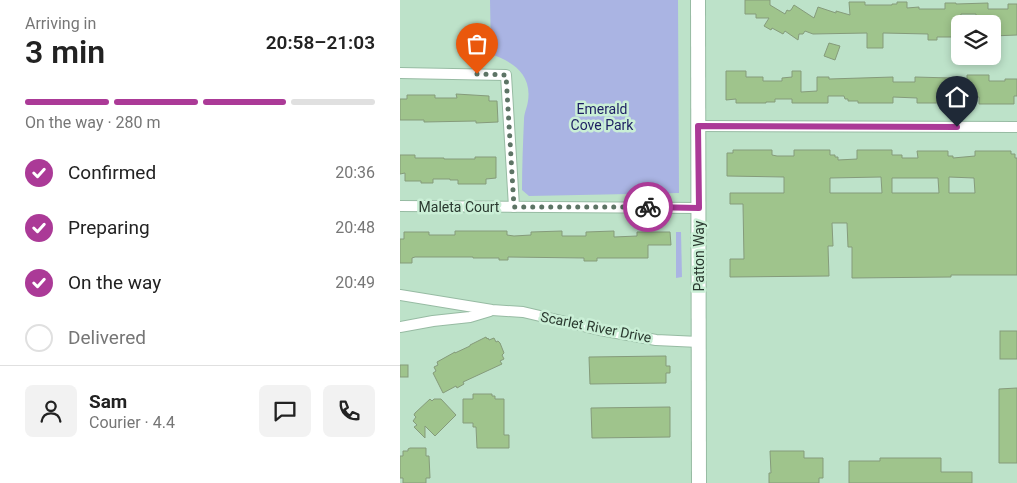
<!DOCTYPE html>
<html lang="en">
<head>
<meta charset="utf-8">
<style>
  :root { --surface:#fff; --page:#f2f2f2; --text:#222; --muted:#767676; --line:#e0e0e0; --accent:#ab3a97 }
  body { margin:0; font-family:Roboto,sans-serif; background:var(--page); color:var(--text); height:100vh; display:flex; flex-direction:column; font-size:19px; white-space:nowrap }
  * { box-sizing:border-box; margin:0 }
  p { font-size:16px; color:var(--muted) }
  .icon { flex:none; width:28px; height:28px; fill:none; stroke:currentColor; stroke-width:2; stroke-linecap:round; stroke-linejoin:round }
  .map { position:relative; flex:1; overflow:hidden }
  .details { display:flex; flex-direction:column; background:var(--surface); width:400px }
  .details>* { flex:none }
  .controls { position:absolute; left:551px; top:15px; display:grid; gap:10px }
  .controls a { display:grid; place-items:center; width:50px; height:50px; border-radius:8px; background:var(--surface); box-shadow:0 2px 8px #0003; font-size:25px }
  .pin { position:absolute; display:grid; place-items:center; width:42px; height:42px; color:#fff; margin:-51px -21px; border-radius:50% 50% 50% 0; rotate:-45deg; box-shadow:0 0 5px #0007 }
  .pin .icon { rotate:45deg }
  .courier { position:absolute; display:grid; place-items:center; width:50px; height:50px; margin:-25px; border:4px solid #ab3a97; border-radius:50%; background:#fff; color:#222; box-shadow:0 1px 6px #0007 }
  .overview em { font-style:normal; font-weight:600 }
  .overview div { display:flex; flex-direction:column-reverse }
  .overview { display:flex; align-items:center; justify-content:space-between; height:85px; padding:0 25px }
  h1 { font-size:32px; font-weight:600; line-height:38px }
  .bar { display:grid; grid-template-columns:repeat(4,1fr); gap:8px 5px; align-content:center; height:60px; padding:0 25px }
  .bar i { height:6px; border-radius:4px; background:var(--line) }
  .bar .selected { background:var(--accent) }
  .bar p { grid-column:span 4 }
  .line { display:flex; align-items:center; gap:12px; padding:0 25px; border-top:1px solid var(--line) }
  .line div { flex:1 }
  .round { display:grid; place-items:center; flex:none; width:52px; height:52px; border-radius:8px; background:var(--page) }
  ol { padding:0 25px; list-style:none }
  li { display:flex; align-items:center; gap:15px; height:55px }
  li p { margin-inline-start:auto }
  li .icon { padding:5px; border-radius:50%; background:var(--accent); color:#fff; stroke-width:4 }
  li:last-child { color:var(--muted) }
  li i { width:28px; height:28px; border:2px solid var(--line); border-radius:50% }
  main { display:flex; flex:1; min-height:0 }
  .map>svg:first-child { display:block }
  .green { fill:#aab4e3 }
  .building { fill:#9fc48c; stroke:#859b7b; fill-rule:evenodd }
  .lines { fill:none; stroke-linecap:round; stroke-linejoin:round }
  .street-casing { stroke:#97bba3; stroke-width:12 }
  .secondary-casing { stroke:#97bba3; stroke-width:16 }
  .street { stroke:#fff; stroke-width:10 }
  .secondary { stroke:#fff; stroke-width:14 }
  .done { stroke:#5d7465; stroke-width:5; stroke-dasharray:0 9 }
  .route { stroke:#ab3a97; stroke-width:6 }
  .labels { text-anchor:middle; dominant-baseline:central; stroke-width:5; stroke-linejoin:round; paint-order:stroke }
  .park-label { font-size:14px; fill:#1d1e62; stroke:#caefd6 }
  .street-label { font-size:14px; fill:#2a392f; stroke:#caefd6 }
</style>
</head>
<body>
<main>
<section class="details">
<div class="overview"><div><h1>3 min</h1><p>Arriving in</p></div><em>20:58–21:03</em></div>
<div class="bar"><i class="selected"></i><i class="selected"></i><i class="selected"></i><i></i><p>On the way · 280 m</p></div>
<ol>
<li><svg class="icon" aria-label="check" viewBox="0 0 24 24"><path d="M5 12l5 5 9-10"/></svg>Confirmed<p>20:36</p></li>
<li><svg class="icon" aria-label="check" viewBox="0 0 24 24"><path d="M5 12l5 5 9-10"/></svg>Preparing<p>20:48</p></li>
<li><svg class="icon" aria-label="check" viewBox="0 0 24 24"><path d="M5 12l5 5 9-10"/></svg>On the way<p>20:49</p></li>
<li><i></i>Delivered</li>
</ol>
<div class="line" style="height:90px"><a class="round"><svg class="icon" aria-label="person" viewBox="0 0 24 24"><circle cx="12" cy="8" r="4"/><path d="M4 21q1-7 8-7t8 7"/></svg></a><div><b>Sam</b><p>Courier · 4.4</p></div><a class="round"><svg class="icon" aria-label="chat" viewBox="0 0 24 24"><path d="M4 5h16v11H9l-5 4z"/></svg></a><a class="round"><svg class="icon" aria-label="phone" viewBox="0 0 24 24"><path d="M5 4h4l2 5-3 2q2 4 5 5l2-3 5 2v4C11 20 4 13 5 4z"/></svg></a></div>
</section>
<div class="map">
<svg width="617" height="483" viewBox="0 0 617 483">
  <rect width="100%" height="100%" fill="#bde2c9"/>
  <g class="green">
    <path d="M 90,0 L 278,0 L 279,193 L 129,196 L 122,190 C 122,166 123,143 124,120 C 124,113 127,108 128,101 C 132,74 113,62 91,54 Z"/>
    <path d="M 276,232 L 281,232 L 282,277 L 276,278 Z"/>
  </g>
  <g class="building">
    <path d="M 345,0 L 370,0 L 370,5 L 385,14 L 387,10 L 389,11 L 391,10 L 394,5 L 414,18 L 418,7 L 436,13 L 436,11 L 450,15 L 449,2 L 465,2 L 465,5 L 492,5 L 492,4 L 497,4 L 497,2 L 507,2 L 507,8 L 519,7 L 519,9 L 545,9 L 545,3 L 556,3 L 556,4 L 588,3 L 588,9 L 608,9 L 608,4 L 617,4 L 617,35 L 592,36 L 592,24 L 576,24 L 576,14 L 561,14 L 560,37 L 537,37 L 537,40 L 528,40 L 528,34 L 483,33 L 483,48 L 467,48 L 467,33 L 413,34 L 405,31 L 403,34 L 399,34 L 398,40 L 385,31 L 383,34 L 372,28 L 371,30 L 364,26 L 369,18 L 356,18 L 356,14 L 345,14 Z"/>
    <path d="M 429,43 L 440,46 L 435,60 L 424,56 Z"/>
    <path d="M 326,71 L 346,71 L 346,77 L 363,77 L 363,81 L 382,81 L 382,78 L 392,77 L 392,71 L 401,71 L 401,92 L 417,91 L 417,77 L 429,77 L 429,79 L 493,77 L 493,82 L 515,82 L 515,77 L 551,78 L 551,80 L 567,80 L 567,75 L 589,75 L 589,81 L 605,81 L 605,79 L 617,79 L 617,96 L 614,96 L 614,104 L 579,104 L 579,97 L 574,97 L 574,95 L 555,95 L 555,97 L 549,97 L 549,103 L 517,103 L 517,98 L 493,97 L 493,103 L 458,103 L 458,101 L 448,101 L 448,99 L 445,99 L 444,96 L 428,96 L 428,103 L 392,103 L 392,99 L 375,99 L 375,102 L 366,102 L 366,103 L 336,103 L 336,99 L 326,100 Z"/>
    <path d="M 56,94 L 89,96 L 89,101 L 97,101 L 98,122 L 76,123 L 76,121 L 24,122 L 24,120 L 0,120 L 0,99 L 7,99 L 7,95 L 35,95 L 35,98 L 57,98 Z"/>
    <path d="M 333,150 L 372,150 L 372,155 L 377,156 L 394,156 L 394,150 L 430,150 L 430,155 L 435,155 L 435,157 L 438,157 L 438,160 L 457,159 L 457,150 L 492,150 L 492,155 L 502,155 L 502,158 L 518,158 L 517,151 L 548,151 L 548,156 L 553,156 L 553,158 L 575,156 L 575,151 L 611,151 L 611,154 L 615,154 L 615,158 L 617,158 L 617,275 L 551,275 L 551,277 L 452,278 L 452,247 L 448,247 L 447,223 L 432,223 L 433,246 L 428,246 L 429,276 L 330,277 L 330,259 L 344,259 L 343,204 L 330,204 L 330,193 L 384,193 L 384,177 L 327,176 L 327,153 L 333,153 ZM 481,177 L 482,193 L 430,193 L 430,178 ZM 549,177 L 574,178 L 575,193 L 549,193 ZM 492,178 L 538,178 L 539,193 L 492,193 Z"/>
    <path d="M 0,155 L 15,155 L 15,158 L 44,158 L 44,159 L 75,159 L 75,157 L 96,157 L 96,178 L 86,179 L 86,184 L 58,184 L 58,180 L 50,180 L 50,179 L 33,179 L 33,183 L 21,183 L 21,181 L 5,181 L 5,173 L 0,174 Z"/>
    <path d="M 55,231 L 107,231 L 107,235 L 114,236 L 131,235 L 131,232 L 162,231 L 162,236 L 186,236 L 186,232 L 214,231 L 214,237 L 237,236 L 237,232 L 270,232 L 271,245 L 248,245 L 248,258 L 197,258 L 197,261 L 184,261 L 184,258 L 108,257 L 108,260 L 99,260 L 99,258 L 73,258 L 73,257 L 15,257 L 12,258 L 12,263 L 0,263 L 0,239 L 4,239 L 4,232 L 29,232 L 29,235 L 55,235 Z"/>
    <rect x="600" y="331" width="17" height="28"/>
    <path d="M 86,337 L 87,339 L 88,338 L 89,340 L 94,338 L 96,342 L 98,341 L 100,343 L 104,353 L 102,355 L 104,359 L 100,361 L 102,364 L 63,382 L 64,384 L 57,388 L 56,386 L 43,393 L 33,373 L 36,371 L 34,367 L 38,365 L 37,362 L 55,352 L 55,353 L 70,346 L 70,345 Z"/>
    <path d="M 266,356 L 266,366 L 270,366 L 270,373 L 266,373 L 266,383 L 190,384 L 189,357 Z"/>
    <rect x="0" y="365" width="8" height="12"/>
    <path d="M 617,388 L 617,463 L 599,463 L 599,389 Z"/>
    <path d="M 73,394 L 92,394 L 92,396 L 95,396 L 95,399 L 104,399 L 104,435 L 109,435 L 109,448 L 77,448 L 76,427 L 73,427 L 73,423 L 63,423 L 63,399 L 73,399 Z"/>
    <path d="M 30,399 L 32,401 L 34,399 L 41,399 L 56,415 L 35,436 L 25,426 L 25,438 L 14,427 L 17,425 L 13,421 L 16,417 L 14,415 L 15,413 Z"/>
    <path d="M 270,407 L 270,437 L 192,438 L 191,408 Z"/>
    <path d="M 10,448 L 26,448 L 26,456 L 29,456 L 30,478 L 26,478 L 26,483 L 3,483 L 3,478 L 0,478 L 0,456 L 3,456 L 3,451 L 8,451 L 8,449 Z"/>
    <path d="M 370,451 L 404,451 L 404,458 L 423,458 L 423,478 L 419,478 L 419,483 L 369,483 L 369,473 L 371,473 Z"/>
    <path d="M 480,458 L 541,458 L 541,472 L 572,472 L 572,483 L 449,483 L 449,461 L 480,461 Z"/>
  </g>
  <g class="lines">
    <defs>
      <g id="street">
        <path d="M 0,73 L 106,75 L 114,207"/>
        <path d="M 298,126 L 617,127"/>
        <path d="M 0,206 L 299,208"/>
        <path d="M 0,295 L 92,310 L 123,312 L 200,330 L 256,340 L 299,342"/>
        <path d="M 0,327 L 33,321 L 70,317 L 90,311"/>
      </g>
      <path id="secondary" d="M 298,0 L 299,483"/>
    </defs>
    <use href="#street" class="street-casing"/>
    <use href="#secondary" class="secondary-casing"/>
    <use href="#street" class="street"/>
    <use href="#secondary" class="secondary"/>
  </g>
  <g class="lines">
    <path class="done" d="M 77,74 L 106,75 L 114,207 L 248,207"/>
    <path class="route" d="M 248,207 L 299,208 L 298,126 L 557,127"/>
  </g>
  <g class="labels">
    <g class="park-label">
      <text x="202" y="109">Emerald<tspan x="202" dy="16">Cove Park</tspan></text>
    </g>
    <g class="street-label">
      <text x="59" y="207">Maleta Court</text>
      <text transform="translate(299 256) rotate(-90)">Patton Way</text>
      <text transform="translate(196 327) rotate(11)">Scarlet River Drive</text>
    </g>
  </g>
</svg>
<div class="controls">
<a><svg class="icon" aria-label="layers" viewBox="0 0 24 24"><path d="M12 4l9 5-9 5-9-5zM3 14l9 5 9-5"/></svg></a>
</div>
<div class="pin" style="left:77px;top:74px;background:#ea580c"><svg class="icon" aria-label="bag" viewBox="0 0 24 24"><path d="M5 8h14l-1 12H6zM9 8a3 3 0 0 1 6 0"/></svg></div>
<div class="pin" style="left:557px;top:127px;background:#1f2937"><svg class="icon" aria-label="home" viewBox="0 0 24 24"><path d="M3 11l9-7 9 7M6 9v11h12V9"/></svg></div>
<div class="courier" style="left:248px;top:207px"><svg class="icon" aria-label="bike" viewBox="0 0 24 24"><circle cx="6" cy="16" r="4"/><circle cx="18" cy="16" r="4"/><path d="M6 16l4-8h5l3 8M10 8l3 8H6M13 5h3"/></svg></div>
</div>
</main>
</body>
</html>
